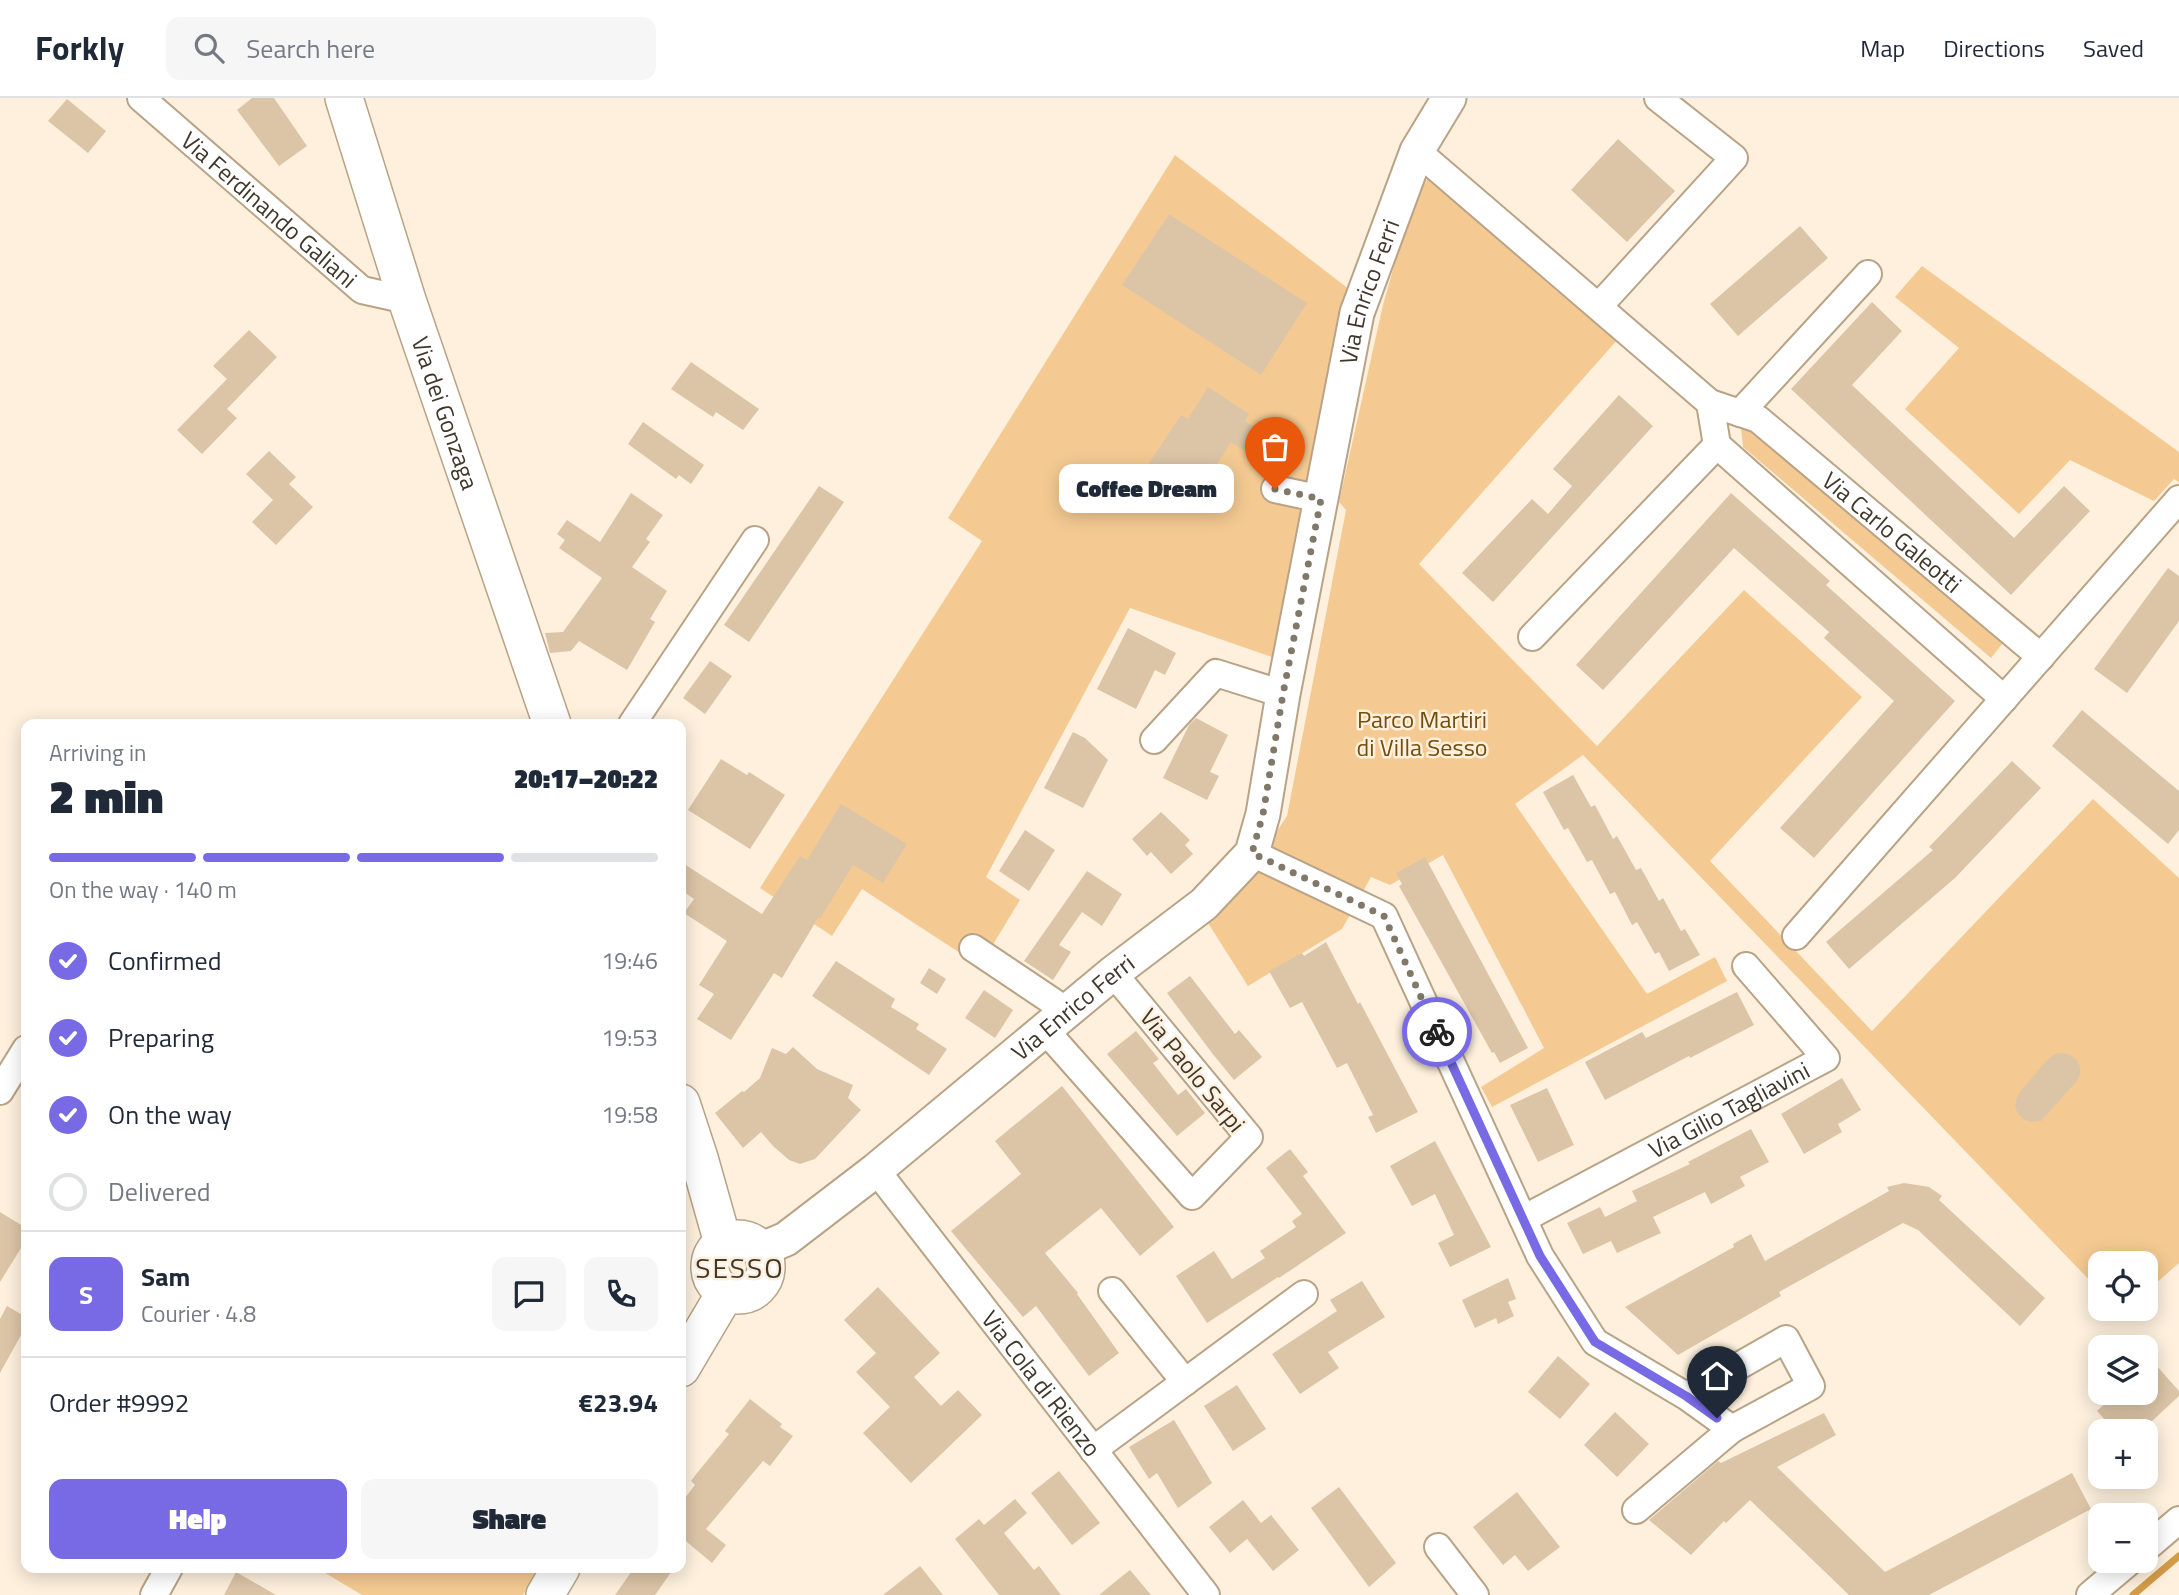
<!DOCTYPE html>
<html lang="en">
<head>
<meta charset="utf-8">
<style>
  :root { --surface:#fff; --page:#f6f6f7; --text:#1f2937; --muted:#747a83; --line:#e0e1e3; --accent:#786ae5 }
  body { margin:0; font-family:"Titillium Web",sans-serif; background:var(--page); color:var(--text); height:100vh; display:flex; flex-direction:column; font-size:26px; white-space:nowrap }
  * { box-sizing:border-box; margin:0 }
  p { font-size:23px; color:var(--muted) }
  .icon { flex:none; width:38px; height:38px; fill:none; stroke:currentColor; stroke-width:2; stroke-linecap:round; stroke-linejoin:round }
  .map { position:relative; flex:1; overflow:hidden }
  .details { position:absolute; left:21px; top:621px; width:665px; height:854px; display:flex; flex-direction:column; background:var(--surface); border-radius:14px; box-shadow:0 4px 18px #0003 }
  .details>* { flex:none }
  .controls { position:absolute; left:2088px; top:1153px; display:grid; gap:14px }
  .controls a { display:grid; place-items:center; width:70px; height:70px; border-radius:14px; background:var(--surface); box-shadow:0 4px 18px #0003; font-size:35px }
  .pin { position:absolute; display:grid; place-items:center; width:60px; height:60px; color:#fff; margin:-72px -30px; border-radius:50% 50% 50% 0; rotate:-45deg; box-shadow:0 0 7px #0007 }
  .pin .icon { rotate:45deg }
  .courier { position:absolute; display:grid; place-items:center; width:70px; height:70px; margin:-35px; border:5px solid #786ae5; border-radius:50%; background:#fff; color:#222; box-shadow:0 2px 9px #0007 }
  .bubble { position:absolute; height:49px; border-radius:14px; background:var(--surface); box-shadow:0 4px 18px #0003; font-size:23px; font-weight:800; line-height:49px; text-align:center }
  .summary em { font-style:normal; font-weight:800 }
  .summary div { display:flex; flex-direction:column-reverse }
  .summary { display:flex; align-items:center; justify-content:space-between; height:119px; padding:0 28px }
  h1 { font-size:46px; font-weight:800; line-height:52px }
  .bar { display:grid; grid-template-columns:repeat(4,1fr); gap:10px 7px; align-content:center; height:84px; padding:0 28px }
  .bar i { height:9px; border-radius:5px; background:var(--line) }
  .bar .current { background:var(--accent) }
  .bar p { grid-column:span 4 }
  .line { display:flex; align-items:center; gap:18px; padding:0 28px; border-top:2px solid var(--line) }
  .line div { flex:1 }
  .round { display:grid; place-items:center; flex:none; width:74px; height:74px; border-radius:14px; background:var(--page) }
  ol { padding:0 28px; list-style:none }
  li { display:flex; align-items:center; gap:21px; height:77px }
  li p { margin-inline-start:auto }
  li .icon { padding:7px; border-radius:50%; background:var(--accent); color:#fff; stroke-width:4 }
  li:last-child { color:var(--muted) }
  li i { width:38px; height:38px; border:4px solid var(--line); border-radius:50% }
  .primary-button { display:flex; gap:14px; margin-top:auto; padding:14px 28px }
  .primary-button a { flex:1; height:80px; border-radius:14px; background:var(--accent); color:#fff; font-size:28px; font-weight:800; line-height:80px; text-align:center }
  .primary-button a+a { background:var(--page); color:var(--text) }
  header { display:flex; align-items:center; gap:42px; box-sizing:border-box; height:98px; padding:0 35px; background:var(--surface); border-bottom:2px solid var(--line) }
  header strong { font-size:33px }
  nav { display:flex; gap:38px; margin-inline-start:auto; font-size:24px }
  .search { width:490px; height:63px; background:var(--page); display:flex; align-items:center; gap:18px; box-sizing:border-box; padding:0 24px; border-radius:14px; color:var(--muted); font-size:26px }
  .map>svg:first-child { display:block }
  .green { fill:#f4ca92 }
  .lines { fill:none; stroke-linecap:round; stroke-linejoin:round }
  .stream { stroke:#d49c47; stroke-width:7 }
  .building { fill:#dcc5a7 }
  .minor-casing { stroke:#b9a386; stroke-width:30 }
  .tertiary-casing { stroke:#b9a386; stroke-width:37 }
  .secondary-casing { stroke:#b9a386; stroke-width:40 }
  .minor { stroke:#fff; stroke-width:26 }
  .tertiary { stroke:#fff; stroke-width:33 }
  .secondary { stroke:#fff; stroke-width:37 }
  .done { stroke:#827869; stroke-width:7; stroke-dasharray:0 12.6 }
  .route { stroke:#786ae5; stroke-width:9 }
  .labels { text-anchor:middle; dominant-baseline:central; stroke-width:5; stroke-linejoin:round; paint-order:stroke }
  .street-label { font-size:24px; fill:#40372b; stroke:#fef0dd }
  .park-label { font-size:24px; fill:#744e0c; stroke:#fef0dd }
  .quarter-label { font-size:28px; letter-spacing:2px; fill:#40372b; stroke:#fef0dd }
</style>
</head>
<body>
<header>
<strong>Forkly</strong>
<div class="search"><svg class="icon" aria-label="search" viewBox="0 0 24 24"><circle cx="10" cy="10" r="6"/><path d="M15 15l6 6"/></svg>Search here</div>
<nav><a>Map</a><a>Directions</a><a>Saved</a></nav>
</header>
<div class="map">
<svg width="2179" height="1497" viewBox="0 0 2179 1497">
  <rect width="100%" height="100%" fill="#fef0dd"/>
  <g class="green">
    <path d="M 1175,57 L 1354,195 L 1281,562 L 1130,510 L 986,779 L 1020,802 L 980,868 L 862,791 L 832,838 L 760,790 L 982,443 L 948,420 Z"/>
    <path d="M 1435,69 L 1626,232 L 1419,466 L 1597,648 L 1744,492 L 1862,599 L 1710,763 L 1872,933 L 2093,701 L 2179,780 L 2179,1165 L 2146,1194 L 2146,1166 L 2100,1166 L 2100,1193 L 1583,657 L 1515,706 L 1647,896 L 1715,859 L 1727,883 L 1492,1009 L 1481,989 L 1544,950 L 1443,757 L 1390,787 L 1371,779 L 1342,831 L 1248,888 L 1208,825 L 1234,799 L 1287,718 L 1346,412 L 1339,404 L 1383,207 L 1412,105 Z"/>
    <path d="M 1922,168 L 2179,354 L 2179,384 L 2174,381 L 2154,403 L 2070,362 L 2019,416 L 1905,311 L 1959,250 L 1895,199 Z"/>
    <path d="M 1741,330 L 1755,334 L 2003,545 L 1991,560 L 1743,349 Z"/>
    <path d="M 317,1470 L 540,1470 L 523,1497 L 362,1497 Z"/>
  </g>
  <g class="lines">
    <path class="stream" d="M 2133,1497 L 2179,1458"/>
  </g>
  <g class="building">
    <path d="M 252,0 L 274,0 L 307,48 L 279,68 L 237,12 Z"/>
    <path d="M 67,1 L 106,33 L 88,55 L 48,23 Z"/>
    <path d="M 1618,41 L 1675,93 L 1627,144 L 1571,92 Z"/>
    <path d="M 1169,116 L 1307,205 L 1261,277 L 1122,187 Z"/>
    <path d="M 1800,128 L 1828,160 L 1738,238 L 1710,206 Z"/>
    <path d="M 1872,204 L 1902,233 L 1852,287 L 2014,440 L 2064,388 L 2090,413 L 2011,497 L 1791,291 Z"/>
    <path d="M 249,232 L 277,259 L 227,311 L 237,320 L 202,356 L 177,332 L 227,281 L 213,268 Z"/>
    <path d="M 691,264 L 759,311 L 743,332 L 716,314 L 713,319 L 671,291 Z"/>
    <path d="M 1208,289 L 1249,316 L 1245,323 L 1260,334 L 1257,361 L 1231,344 L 1213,372 L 1217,375 L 1193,412 L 1140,379 L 1181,317 L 1188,321 Z"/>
    <path d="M 1619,297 L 1653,328 L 1493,504 L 1462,475 L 1532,401 L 1548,416 L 1572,388 L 1553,371 Z"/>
    <path d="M 643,324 L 704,367 L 691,386 L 679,377 L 676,381 L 628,346 Z"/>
    <path d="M 269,353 L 296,379 L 289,386 L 313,409 L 276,447 L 252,424 L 273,402 L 246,376 Z"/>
    <path d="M 819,388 L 844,404 L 749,544 L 724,527 Z"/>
    <path d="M 631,395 L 663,417 L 646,441 L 650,444 L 632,469 L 667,493 L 650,521 L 655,524 L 627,572 L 579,543 L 571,553 L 550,555 L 545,535 L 563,534 L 602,480 L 559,450 L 565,442 L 557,436 L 567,422 L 600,444 Z"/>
    <path d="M 1731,395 L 1830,483 L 1826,487 L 1955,603 L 1814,760 L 1780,730 L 1894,603 L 1824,540 L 1829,534 L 1734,450 L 1603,592 L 1576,567 Z"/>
    <path d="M 2168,470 L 2179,478 L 2179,523 L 2127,595 L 2094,571 Z"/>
    <path d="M 1128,530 L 1176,555 L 1165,577 L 1155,572 L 1136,611 L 1097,591 Z"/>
    <path d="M 710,563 L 732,578 L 705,616 L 683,600 Z"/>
    <path d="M 2082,612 L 2179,693 L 2179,732 L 2168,746 L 2052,648 Z"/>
    <path d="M 1196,620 L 1228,637 L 1210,674 L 1219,678 L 1207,702 L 1163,680 L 1189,627 Z"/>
    <path d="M 1073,634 L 1085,640 L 1108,662 L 1083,710 L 1044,690 Z"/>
    <path d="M 721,661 L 747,677 L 749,674 L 785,697 L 750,751 L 688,712 Z"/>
    <path d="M 2012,663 L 2041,690 L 1955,780 L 1849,871 L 1826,844 L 1933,752 L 1929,749 Z"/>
    <path d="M 1573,677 L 1591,709 L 1595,707 L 1613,741 L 1617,738 L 1636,772 L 1641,770 L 1659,803 L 1663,800 L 1681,833 L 1685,831 L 1700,857 L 1669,873 L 1659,854 L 1655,856 L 1637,824 L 1632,827 L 1615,794 L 1610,796 L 1592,762 L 1587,764 L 1568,730 L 1564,732 L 1543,694 Z"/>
    <path d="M 841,706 L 907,746 L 883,785 L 853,767 L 820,821 L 818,820 L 782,880 L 774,875 L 731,942 L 697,921 L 714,896 L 699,887 L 727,843 L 684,815 L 694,801 L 681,792 L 681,764 L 762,816 L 800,758 L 807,762 Z"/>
    <path d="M 1161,714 L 1190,742 L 1185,747 L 1193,756 L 1171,776 L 1151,754 L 1147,758 L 1132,741 Z"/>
    <path d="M 1025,732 L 1055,752 L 1029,793 L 999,773 Z"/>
    <path d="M 1425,759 L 1528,950 L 1500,965 L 1494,954 L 1492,955 L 1399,788 L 1402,786 L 1396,775 Z"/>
    <path d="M 1087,773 L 1122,796 L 1102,828 L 1082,814 L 1059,847 L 1071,854 L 1053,882 L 1024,863 Z"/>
    <path d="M 1326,844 L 1358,906 L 1360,904 L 1418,1014 L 1376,1035 L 1368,1019 L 1373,1017 L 1347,965 L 1337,970 L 1302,904 L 1290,910 L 1269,873 L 1302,855 L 1304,858 Z"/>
    <path d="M 836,863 L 895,901 L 891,909 L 919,926 L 916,931 L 947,951 L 929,977 L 812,898 Z"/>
    <path d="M 929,870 L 946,881 L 937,896 L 920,885 Z"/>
    <path d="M 1190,878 L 1235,936 L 1239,932 L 1262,959 L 1234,982 L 1212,955 L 1167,895 Z"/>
    <path d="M 984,892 L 1013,912 L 995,940 L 965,920 Z"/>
    <path d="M 1737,894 L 1754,927 L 1690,960 L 1689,958 L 1605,1002 L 1585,964 L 1642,934 L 1646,940 Z"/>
    <path d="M 1136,933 L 1159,961 L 1153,965 L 1178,997 L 1186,991 L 1205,1015 L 1177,1038 L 1107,956 Z"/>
    <path d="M 793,949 L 817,971 L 853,987 L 848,1000 L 861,1012 L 815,1061 L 800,1066 L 789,1062 L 773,1048 L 761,1034 L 743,1050 L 715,1015 L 742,993 L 744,994 L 760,980 L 772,950 L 786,956 Z"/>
    <path d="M 2063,955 L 2070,957 L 2077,962 L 2080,969 L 2080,977 L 2076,984 L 2041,1023 L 2032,1024 L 2025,1022 L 2019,1017 L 2015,1010 L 2016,1002 L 2019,995 L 2048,961 L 2055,956 Z"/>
    <path d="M 1842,980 L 1861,1012 L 1838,1026 L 1842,1034 L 1804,1056 L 1781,1016 Z"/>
    <path d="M 1062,988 L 1174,1129 L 1140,1158 L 1101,1110 L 1045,1155 L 1078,1195 L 1077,1196 L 1119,1255 L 1089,1278 L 1036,1208 L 1023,1219 L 951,1133 L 1021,1076 L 995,1043 Z"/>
    <path d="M 1547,990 L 1574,1047 L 1538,1064 L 1510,1007 Z"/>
    <path d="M 1751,1031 L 1769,1064 L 1740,1079 L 1745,1088 L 1711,1106 L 1705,1094 L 1653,1119 L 1661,1135 L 1617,1155 L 1611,1143 L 1583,1156 L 1567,1125 L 1600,1109 L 1605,1119 L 1637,1103 L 1632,1093 L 1690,1066 L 1688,1064 Z"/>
    <path d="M 1435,1043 L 1491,1149 L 1450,1169 L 1438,1145 L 1454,1137 L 1435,1096 L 1412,1108 L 1390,1068 Z"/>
    <path d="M 1290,1051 L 1308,1074 L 1303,1078 L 1346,1135 L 1279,1180 L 1278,1179 L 1207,1225 L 1176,1178 L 1214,1153 L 1232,1181 L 1265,1160 L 1260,1153 L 1296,1129 L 1292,1123 L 1302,1116 L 1266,1070 Z"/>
    <path d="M 1904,1085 L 1929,1089 L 1942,1098 L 1939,1102 L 2045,1200 L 2020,1228 L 1918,1132 L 1903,1125 L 1779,1194 L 1781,1198 L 1678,1257 L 1625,1209 L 1734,1149 L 1733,1146 L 1751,1136 L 1765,1163 L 1889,1093 L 1887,1089 Z"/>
    <path d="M 0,1114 L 26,1130 L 26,1142 L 0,1184 Z"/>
    <path d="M 1508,1180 L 1516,1201 L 1508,1204 L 1514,1218 L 1498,1226 L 1496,1220 L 1475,1230 L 1462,1202 Z"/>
    <path d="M 1362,1183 L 1385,1219 L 1328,1254 L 1339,1270 L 1300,1296 L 1272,1256 L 1337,1213 L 1330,1202 Z"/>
    <path d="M 878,1189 L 940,1255 L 914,1279 L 941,1308 L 958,1292 L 982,1317 L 911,1385 L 863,1335 L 890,1309 L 856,1274 L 876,1255 L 844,1222 Z"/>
    <path d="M 7,1208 L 26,1219 L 26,1228 L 0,1275 L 0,1221 Z"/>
    <path d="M 2146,1256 L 2179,1293 L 2179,1298 L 2140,1334 L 2116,1334 L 2097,1313 L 2116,1295 L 2146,1295 Z"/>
    <path d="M 1558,1258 L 1590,1286 L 1560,1321 L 1528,1294 Z"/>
    <path d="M 1237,1287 L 1266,1331 L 1233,1353 L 1204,1308 Z"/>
    <path d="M 750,1301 L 782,1326 L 780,1329 L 793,1338 L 770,1368 L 763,1363 L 706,1431 L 726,1447 L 712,1465 L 681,1439 L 681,1405 L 695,1387 L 691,1383 L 697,1375 L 729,1336 L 725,1333 Z"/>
    <path d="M 1615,1314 L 1649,1346 L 1617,1379 L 1584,1347 Z"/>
    <path d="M 1824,1315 L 1836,1337 L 1777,1369 L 1885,1474 L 2072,1375 L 2091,1411 L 1929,1497 L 1849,1497 L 1750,1402 L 1726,1425 L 1724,1423 L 1691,1457 L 1649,1422 L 1718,1363 L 1721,1365 Z"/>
    <path d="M 1174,1322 L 1212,1385 L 1178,1410 L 1157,1375 L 1149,1381 L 1129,1349 Z"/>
    <path d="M 1059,1373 L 1100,1425 L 1072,1447 L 1031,1395 Z"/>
    <path d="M 1339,1389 L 1396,1465 L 1369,1489 L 1311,1410 Z"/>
    <path d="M 1517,1394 L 1560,1449 L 1528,1473 L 1515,1457 L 1503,1467 L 1473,1429 Z"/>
    <path d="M 1015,1401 L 1027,1415 L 1004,1435 L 1034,1472 L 1039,1468 L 1061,1497 L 999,1497 L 955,1441 L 979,1421 L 984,1427 Z"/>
    <path d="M 1243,1402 L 1261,1425 L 1271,1417 L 1299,1452 L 1273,1473 L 1247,1441 L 1230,1455 L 1209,1429 Z"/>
    <path d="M 920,1468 L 943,1497 L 883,1497 Z"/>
    <path d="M 634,1470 L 674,1470 L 655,1497 L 615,1497 Z"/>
    <path d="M 1130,1472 L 1151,1497 L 1099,1497 L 1121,1479 Z"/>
    <path d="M 236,1474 L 276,1497 L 224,1497 Z"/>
  </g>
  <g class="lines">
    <defs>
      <g id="minor">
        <path id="s1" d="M 141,0 L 362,192 L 407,202"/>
        <path d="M 1417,53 L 1710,305 L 1717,347 L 2004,601"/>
        <path d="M 1599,208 L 1734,60 L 1658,0"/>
        <path id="s2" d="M 1710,305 L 1758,321 L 2041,559"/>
        <path d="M 1740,315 L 1868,176"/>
        <path d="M 1275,391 L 1321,401"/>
        <path d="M 1532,539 L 1717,347"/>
        <path d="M 632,626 L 755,442"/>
        <path d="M 1154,642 L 1216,575 L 1283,596"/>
        <path d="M 1252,755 L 1384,818 L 1540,1158 L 1595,1244 L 1686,1298 L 1732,1331 L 1811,1288 L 1786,1241 L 1686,1298"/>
        <path d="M 1796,838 L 2179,401"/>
        <path d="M 973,850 L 1067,913"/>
        <path d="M 1045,932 L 1192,1098 L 1249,1039 L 1113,875"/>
        <path d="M 0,993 L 26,951"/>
        <path id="s3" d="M 876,1072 L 1206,1497"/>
        <path id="s4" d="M 1523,1121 L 1826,960 L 1746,868"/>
        <path d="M 1112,1193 L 1185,1284"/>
        <path d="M 1093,1352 L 1304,1196"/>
        <path d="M 1636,1412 L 1732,1331"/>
        <path d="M 1438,1449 L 1475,1497"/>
        <path d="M 2146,1450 L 2179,1422"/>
        <path d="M 154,1497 L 169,1470"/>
        <path d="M 2090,1497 L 2130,1463"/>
      </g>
      <g id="tertiary">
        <path id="s5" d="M 760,1152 L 786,1141 L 876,1072 L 1113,875 L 1204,806 L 1252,755 L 1263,716 L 1283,596 L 1357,215 L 1417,53 L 1449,0"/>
      </g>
      <g id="secondary">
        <path id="s6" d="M 344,0 L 407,202 L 552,626"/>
        <path d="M 681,1005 L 699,1060 L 723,1145"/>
        <circle cx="738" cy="1169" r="28"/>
        <path d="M 681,1270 L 726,1194"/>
        <path d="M 545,1497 L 561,1470"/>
      </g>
    </defs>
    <use href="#minor" class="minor-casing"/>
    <use href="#tertiary" class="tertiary-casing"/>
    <use href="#secondary" class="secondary-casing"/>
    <use href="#minor" class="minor"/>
    <use href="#tertiary" class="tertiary"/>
    <use href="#secondary" class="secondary"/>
  </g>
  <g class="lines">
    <path class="done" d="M 1275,391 L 1321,401 L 1283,596 L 1263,716 L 1252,755 L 1384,818 L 1437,934"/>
    <path class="route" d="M 1437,934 L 1540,1158 L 1595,1244 L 1686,1298 L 1717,1320"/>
  </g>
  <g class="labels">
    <g class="street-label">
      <text stroke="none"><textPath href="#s1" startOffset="170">Via Ferdinando Galiani</textPath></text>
      <text stroke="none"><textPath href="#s5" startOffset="1208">Via Enrico Ferri</textPath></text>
      <text stroke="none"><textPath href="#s6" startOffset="331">Via dei Gonzaga</textPath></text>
      <text stroke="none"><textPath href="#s2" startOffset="226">Via Carlo Galeotti</textPath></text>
      <text stroke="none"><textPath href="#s5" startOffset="397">Via Enrico Ferri</textPath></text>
      <text transform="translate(1193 972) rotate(51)">Via Paolo Sarpi</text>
      <text stroke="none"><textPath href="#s4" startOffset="233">Via Gilio Tagliavini</textPath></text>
      <text stroke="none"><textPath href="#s3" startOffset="270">Via Cola di Rienzo</textPath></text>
    </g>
    <g class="park-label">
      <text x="1422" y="621">Parco Martiri<tspan x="1422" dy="28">di Villa Sesso</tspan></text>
    </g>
    <g class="quarter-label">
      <text x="740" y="1169">SESSO</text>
    </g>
  </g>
</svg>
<div class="controls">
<a><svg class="icon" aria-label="locate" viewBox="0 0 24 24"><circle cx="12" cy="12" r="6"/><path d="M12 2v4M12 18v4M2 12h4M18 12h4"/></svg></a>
<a><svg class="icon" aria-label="layers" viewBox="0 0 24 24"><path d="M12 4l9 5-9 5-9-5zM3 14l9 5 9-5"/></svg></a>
<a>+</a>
<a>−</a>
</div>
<div class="pin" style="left:1275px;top:391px;background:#ea580c"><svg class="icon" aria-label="bag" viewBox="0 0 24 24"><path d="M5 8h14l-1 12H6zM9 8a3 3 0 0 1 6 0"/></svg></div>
<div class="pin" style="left:1717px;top:1320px;background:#1f2937"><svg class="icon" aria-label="home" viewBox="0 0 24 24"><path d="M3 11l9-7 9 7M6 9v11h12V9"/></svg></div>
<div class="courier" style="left:1437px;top:934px"><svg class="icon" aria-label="bike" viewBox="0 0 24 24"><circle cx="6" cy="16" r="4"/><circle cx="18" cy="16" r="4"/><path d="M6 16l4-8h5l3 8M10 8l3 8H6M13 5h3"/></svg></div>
<div class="bubble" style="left:1059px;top:366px;width:175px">Coffee Dream</div>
<section class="details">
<div class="summary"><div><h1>2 min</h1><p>Arriving in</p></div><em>20:17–20:22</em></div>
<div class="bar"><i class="current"></i><i class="current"></i><i class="current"></i><i></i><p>On the way · 140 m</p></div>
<ol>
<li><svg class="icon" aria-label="check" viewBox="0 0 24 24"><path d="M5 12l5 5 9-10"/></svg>Confirmed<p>19:46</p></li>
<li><svg class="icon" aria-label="check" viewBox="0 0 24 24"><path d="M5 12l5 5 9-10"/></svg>Preparing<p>19:53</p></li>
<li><svg class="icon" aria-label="check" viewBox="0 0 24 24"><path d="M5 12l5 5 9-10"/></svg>On the way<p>19:58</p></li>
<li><i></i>Delivered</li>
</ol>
<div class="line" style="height:126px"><b class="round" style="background:var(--accent);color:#fff">S</b><div><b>Sam</b><p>Courier · 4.8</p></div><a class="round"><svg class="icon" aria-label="chat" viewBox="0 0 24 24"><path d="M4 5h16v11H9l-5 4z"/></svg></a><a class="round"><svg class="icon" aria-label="phone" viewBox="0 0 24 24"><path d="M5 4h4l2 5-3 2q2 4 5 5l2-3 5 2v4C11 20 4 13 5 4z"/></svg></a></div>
<div class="line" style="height:91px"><div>Order #9992</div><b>€23.94</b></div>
<div class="primary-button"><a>Help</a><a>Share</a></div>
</section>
</div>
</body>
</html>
